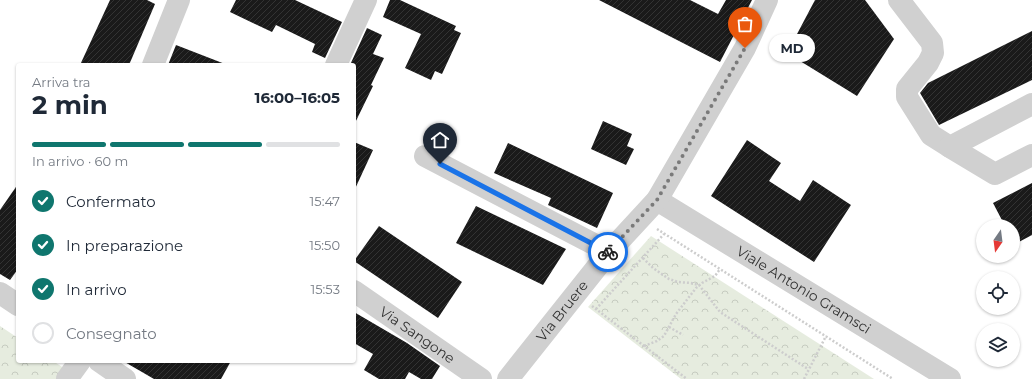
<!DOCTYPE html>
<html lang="it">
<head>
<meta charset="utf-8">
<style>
  :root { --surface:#fff; --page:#f6f6f7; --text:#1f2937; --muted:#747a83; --line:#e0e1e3; --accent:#0f766e }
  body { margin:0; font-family:Montserrat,sans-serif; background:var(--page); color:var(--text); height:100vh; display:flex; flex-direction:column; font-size:15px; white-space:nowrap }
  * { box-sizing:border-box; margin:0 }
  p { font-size:13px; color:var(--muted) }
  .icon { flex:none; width:22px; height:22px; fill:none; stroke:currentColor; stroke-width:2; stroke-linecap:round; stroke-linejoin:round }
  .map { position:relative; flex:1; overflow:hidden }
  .panel { position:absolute; left:16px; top:63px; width:340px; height:300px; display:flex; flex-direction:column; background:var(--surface); border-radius:4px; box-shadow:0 1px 3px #0004 }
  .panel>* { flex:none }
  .needle { width:26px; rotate:194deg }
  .tools { position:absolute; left:976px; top:219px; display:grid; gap:8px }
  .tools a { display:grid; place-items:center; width:44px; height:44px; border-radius:50%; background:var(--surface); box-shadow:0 1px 3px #0004; font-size:20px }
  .pin { position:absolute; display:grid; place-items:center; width:34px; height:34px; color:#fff; margin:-41px -17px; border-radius:50% 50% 50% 0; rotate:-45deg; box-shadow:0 0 4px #0007 }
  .pin .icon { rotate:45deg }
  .courier { position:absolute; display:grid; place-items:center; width:40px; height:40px; margin:-20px; border:3px solid #1a73e8; border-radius:50%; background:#fff; color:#222; box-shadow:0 1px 5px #0007 }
  .bubble { position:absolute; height:28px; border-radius:14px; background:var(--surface); box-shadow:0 1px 3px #0004; font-size:13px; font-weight:700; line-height:28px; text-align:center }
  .head em { font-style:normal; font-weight:700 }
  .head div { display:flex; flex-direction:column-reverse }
  .head { display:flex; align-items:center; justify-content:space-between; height:68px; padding:0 16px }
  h1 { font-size:26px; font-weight:700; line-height:30px }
  .bar { display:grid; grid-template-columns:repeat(4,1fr); gap:6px 4px; align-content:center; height:48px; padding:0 16px }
  .bar i { height:5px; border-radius:3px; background:var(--line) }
  .bar .on { background:var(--accent) }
  .bar p { grid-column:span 4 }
  ol { padding:0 16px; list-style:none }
  li { display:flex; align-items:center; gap:12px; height:44px }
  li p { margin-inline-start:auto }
  li .icon { padding:4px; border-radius:50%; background:var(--accent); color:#fff; stroke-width:4 }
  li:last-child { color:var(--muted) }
  li i { width:22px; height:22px; border:2px solid var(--line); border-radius:50% }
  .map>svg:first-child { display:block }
  .forest { fill:url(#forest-crowns) }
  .building { fill:url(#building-hatch) }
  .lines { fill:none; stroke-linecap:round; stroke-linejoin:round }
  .path { stroke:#cdcdcd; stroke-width:2.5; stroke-dasharray:2 2; stroke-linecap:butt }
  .minor { stroke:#d0d0d0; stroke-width:22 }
  .done { stroke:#7a7a7a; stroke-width:4; stroke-dasharray:0 7.2 }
  .route { stroke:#1a73e8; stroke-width:5 }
  .labels { text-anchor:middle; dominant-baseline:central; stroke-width:4; stroke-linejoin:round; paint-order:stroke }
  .street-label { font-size:14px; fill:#333; stroke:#fff }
</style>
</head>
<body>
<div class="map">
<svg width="1032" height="379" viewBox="0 0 1032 379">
  <defs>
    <pattern id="forest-crowns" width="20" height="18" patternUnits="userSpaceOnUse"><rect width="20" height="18" fill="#e6ecdf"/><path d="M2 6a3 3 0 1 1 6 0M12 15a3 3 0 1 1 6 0" fill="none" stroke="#c6cbc0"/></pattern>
    <pattern id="building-hatch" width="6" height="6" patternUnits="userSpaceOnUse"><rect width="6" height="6" fill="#1a1a1a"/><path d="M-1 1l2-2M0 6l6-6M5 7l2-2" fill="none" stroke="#333"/></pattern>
  </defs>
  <rect width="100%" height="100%" fill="#fff"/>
  <g class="forest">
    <path d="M 651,236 L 874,379 L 681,379 L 588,307 Z"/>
    <path d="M 0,326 L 18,338 L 18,361 L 53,361 L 70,372 L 66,379 L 0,379 Z"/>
  </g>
  <g class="building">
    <path d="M 110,0 L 147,0 L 155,4 L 129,65 L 80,65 Z"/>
    <path d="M 236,0 L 295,0 L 342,22 L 325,58 L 312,52 L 315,44 L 276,25 L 272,32 L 230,12 Z"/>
    <path d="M 390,0 L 400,0 L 456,26 L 454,30 L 461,33 L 442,74 L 435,71 L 431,80 L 405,68 L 421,34 L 383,17 Z"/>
    <path d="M 599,0 L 690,0 L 718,14 L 726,0 L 752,0 L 720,62 Z"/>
    <path d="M 815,0 L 865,0 L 894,39 L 857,96 L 787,53 Z"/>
    <path d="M 367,28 L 382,35 L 373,54 L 384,58 L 371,85 L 373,86 L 354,125 L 354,65 L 350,65 Z"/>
    <path d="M 1032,31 L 1032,80 L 939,125 L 920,93 L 928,83 Z"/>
    <path d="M 176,45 L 225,64 L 225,65 L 168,65 Z"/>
    <path d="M 603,121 L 632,134 L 627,146 L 634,149 L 626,165 L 591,149 Z"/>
    <path d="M 747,140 L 781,163 L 769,181 L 800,201 L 813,180 L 851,205 L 814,262 L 711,196 Z"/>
    <path d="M 354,142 L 373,150 L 354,191 Z"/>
    <path d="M 508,143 L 613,193 L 597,228 L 548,205 L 551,198 L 494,173 Z"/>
    <path d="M 1032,183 L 1032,235 L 1013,245 L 1013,226 L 1005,226 L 993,203 Z"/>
    <path d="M 18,184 L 18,269 L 10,280 L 0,274 L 0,210 Z"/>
    <path d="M 476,206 L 566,249 L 543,285 L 456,243 Z"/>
    <path d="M 379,226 L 462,282 L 438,318 L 354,261 Z"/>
    <path d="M 354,312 L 407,343 L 440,366 L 432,379 L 421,379 L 409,372 L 405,379 L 379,379 L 364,370 L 373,354 L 354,343 Z"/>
    <path d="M 123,361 L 231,361 L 221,379 L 154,379 Z"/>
  </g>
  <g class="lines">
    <g class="path">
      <path d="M 657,229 L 893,379"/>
      <path d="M 643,258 L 653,268 L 669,279 L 678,282 L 691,283 L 699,285 L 720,312 L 808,369"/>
      <path d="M 592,306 L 687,379"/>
      <path d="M 596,309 L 664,234"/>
      <path d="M 669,327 L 683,335"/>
      <path d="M 644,346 L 657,341 L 664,336 L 676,314 L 696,288 L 702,283 L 715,276 L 720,269"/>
      <path d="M 804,379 L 826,336"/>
    </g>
    <g class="minor">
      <path d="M 899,0 L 932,43 L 933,53 L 928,63 L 907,89 L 907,97 L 931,135 L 950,147 L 1032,104"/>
      <path d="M 153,65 L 179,0"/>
      <path d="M 336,65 L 366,0"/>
      <path d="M 950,147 L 995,174 L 1032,155"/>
      <path d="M 425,156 L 609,252"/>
      <path id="s1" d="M 657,200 L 950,379"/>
      <path id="s2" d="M 354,291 L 481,379"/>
      <path d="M 0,293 L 18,305"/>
      <path d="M 99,361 L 125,379"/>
      <path d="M 67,379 L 80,361"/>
      <path id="s3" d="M 508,379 L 609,252 L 657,200 L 745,48 L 767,0"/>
    </g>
  </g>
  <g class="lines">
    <path class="done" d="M 608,252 L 657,200 L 745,48"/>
    <path class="route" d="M 440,164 L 608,252"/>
  </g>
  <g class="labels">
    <g class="street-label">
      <text stroke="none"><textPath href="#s1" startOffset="172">Viale Antonio Gramsci</textPath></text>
      <text stroke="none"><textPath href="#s3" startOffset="87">Via Bruere</textPath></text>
      <text stroke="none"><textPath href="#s2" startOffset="77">Via Sangone</textPath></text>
    </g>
  </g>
</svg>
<div class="tools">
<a><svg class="needle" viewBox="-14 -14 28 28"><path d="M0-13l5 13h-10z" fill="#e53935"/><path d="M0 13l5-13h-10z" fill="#747a83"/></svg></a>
<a><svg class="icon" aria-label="locate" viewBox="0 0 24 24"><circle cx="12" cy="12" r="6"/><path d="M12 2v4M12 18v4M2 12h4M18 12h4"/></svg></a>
<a><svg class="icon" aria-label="layers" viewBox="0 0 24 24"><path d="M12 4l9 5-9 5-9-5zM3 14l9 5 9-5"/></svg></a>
</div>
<div class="pin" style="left:745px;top:48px;background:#ea580c"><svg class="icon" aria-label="bag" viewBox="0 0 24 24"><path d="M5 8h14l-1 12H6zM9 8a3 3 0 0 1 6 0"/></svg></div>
<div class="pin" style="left:440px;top:164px;background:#1f2937"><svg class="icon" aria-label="home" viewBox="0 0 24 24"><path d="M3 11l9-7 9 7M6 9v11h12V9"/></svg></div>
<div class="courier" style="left:608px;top:252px"><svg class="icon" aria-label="bike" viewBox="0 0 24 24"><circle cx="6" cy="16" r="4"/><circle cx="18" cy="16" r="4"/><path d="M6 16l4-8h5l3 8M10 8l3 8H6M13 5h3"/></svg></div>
<div class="bubble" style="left:769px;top:34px;width:46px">MD</div>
<section class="panel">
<div class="head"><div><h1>2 min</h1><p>Arriva tra</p></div><em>16:00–16:05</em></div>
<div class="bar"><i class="on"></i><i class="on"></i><i class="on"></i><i></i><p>In arrivo · 60 m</p></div>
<ol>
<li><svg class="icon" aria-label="check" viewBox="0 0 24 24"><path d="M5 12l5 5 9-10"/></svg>Confermato<p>15:47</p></li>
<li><svg class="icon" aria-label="check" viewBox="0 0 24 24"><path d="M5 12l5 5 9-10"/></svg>In preparazione<p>15:50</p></li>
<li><svg class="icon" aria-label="check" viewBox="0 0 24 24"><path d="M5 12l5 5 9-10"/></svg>In arrivo<p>15:53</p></li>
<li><i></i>Consegnato</li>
</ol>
</section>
</div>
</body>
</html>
